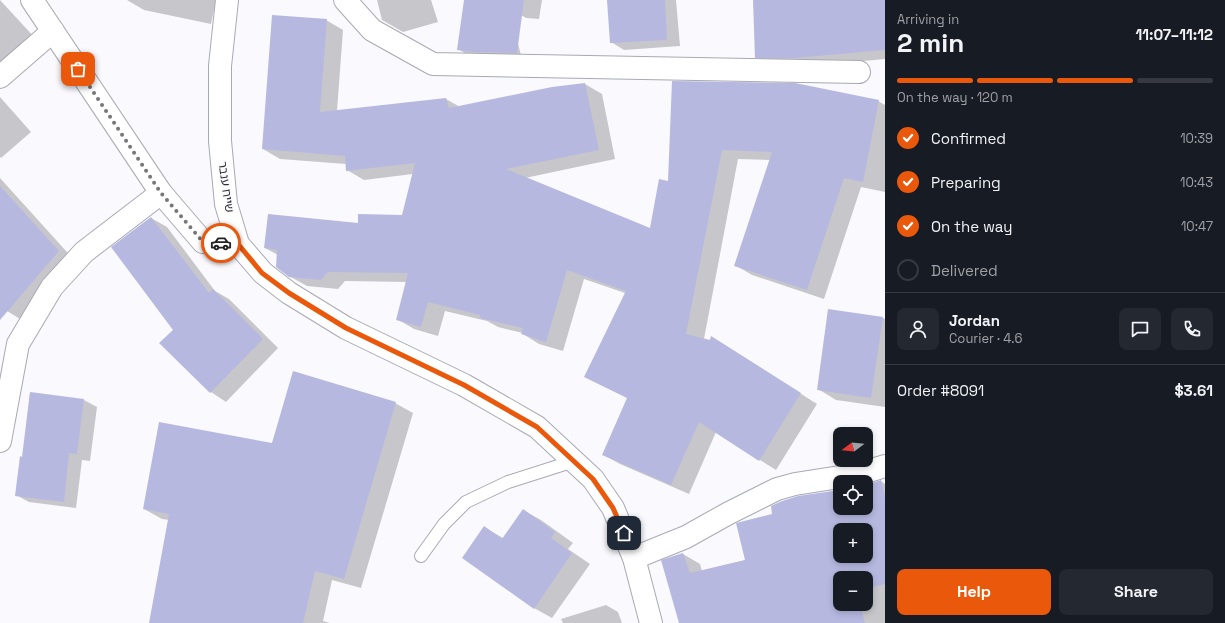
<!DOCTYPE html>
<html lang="en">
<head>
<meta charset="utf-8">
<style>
  :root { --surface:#171b24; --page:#242831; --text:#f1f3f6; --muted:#9ea1a6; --line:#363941; --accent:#ea580c }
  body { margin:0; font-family:"Space Grotesk","Noto Sans Hebrew",sans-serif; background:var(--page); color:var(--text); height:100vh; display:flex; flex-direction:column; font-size:15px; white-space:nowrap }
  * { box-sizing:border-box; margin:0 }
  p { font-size:13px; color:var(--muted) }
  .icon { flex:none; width:22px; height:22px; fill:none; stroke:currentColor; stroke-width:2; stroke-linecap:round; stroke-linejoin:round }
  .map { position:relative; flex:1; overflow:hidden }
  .panel { display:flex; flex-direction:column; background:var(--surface); width:340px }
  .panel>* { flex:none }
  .needle { width:26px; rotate:254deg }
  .tools { position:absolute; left:833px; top:427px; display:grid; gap:8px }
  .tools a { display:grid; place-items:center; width:40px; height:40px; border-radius:8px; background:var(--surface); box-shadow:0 2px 6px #0003; font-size:20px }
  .pin { position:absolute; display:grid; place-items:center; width:34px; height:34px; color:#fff; margin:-17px; border-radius:8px; box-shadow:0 2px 6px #0006 }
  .courier { position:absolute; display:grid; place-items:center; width:40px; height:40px; margin:-20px; border:3px solid #ea580c; border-radius:50%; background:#fff; color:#222; box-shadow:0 1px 5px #0007 }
  .summary em { font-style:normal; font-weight:600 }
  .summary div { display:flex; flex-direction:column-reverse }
  .summary { display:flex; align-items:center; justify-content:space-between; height:68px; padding:0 12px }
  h1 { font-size:26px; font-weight:600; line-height:30px }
  .bar { display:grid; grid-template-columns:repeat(4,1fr); gap:6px 4px; align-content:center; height:48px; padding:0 12px }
  .bar i { height:5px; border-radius:3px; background:var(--line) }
  .bar .current { background:var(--accent) }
  .bar p { grid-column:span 4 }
  .line { display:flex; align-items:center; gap:10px; padding:0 12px; border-top:1px solid var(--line) }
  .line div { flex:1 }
  .round { display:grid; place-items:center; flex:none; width:42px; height:42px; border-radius:8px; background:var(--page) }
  ol { padding:0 12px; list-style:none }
  li { display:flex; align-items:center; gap:12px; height:44px }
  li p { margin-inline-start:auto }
  li .icon { padding:4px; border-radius:50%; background:var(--accent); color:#fff; stroke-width:4 }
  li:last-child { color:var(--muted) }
  li i { width:22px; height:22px; border:2px solid var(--line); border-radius:50% }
  .primary-button { display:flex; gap:8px; margin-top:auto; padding:8px 12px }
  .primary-button a { flex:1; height:46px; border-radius:8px; background:var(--accent); color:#fff; font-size:16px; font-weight:600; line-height:46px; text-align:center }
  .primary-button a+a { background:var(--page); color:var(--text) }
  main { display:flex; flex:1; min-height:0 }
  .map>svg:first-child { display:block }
  .shadow { fill:#0003; fill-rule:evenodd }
  .building { fill:#b6b8e0; fill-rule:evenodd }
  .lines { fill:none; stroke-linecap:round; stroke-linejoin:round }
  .service-casing { stroke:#a8a9b4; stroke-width:14 }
  .minor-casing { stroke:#a8a9b4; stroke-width:24 }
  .tertiary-casing { stroke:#a8a9b4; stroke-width:24 }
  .service { stroke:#fff; stroke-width:12 }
  .minor { stroke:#fff; stroke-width:22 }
  .tertiary { stroke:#fff; stroke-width:22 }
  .done { stroke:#76767b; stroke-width:4; stroke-dasharray:0 7.2 }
  .route { stroke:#ea580c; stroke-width:5 }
  .labels { text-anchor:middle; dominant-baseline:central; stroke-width:3.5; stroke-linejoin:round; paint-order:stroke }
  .street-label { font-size:12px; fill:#2f3034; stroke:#f9f9fe }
</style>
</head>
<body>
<main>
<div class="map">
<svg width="885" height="623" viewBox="0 0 885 623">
  <rect width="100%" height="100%" fill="#f9f9fe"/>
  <g class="shadow">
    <path d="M 0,0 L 36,39 L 0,72 Z"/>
    <path d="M 127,0 L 216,0 L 211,24 L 144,10 Z"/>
    <path d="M 377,0 L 431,0 L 438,22 L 403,32 L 382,20 Z"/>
    <path d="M 465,0 L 542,0 L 539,19 L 526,18 L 509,8 L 523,63 L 476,60 L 458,49 Z"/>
    <path d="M 608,0 L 676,0 L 680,46 L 624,50 L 611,42 Z"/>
    <path d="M 754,0 L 885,0 L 885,59 L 811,66 L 772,66 L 756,57 Z"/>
    <path d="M 326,20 L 343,30 L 337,111 L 446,99 L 460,107 L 585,84 L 602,94 L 615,159 L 525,178 L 651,230 L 669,182 L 673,82 L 878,101 L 885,105 L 885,192 L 861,187 L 824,299 L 752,275 L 735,265 L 770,160 L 738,159 L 704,339 L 710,341 L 712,337 L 817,404 L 776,470 L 716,432 L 689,494 L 620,464 L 604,455 L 628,398 L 585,376 L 625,293 L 584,279 L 563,351 L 539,344 L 523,334 L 523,333 L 498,327 L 487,321 L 445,311 L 438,336 L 414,329 L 397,319 L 407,282 L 345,281 L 338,289 L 307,286 L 289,276 L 278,255 L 265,248 L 403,216 L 413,174 L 364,180 L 347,170 L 346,164 L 280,159 L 263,149 Z"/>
    <path d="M 0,97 L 31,132 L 1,158 L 0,157 Z"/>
    <path d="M 0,178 L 76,262 L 25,322 L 7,311 L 0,304 Z"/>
    <path d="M 151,218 L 167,227 L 215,291 L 229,299 L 278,348 L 226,402 L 211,392 L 161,343 L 174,330 Z"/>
    <path d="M 883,318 L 885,319 L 885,407 L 836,400 L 818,389 Z"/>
    <path d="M 30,393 L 84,400 L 97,407 L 90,461 L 82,460 L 76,508 L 29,502 L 16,495 L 23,458 Z"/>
    <path d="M 395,403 L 413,413 L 361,588 L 332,580 L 323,621 L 330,623 L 150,623 L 169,520 L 162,519 L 144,509 L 272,444 Z"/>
    <path d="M 881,481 L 885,484 L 885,623 L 680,623 L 683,554 L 700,564 L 702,571 L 746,560 L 840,499 L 840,508 L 866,508 L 866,486 ZM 840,530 L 866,530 L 866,556 L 840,556 ZM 840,578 L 866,578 L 866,604 L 840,604 Z"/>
    <path d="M 523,510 L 541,520 L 573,543 L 568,549 L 590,564 L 552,618 L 534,608 L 484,527 L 503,538 Z"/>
    <path d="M 606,605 L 618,612 L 622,623 L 563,623 L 561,619 Z"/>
  </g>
  <g class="building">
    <path d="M 464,0 L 524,0 L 517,53 L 474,52 L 457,50 Z"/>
    <path d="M 607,0 L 665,0 L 667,40 L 610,43 Z"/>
    <path d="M 753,0 L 885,0 L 885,50 L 795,58 L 755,58 Z"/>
    <path d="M 272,15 L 327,19 L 320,112 L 446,98 L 449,108 L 552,87 L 585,83 L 599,150 L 506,169 L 650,228 L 659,179 L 668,181 L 672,81 L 795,83 L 879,100 L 863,182 L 844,178 L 807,290 L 734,266 L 772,152 L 722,150 L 686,334 L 710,340 L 711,336 L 801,393 L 759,461 L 699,422 L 671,485 L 602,455 L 627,398 L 584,377 L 626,291 L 567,270 L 546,342 L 521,334 L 523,328 L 480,318 L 480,315 L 428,302 L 421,327 L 396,320 L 408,273 L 328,272 L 321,280 L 289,277 L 276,267 L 277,250 L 264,248 L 268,214 L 358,223 L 358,214 L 402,215 L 415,163 L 346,171 L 345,156 L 262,149 Z"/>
    <path d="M 0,186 L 59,251 L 0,320 Z"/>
    <path d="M 151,217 L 209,293 L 213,289 L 263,339 L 210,393 L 159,343 L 173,330 L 111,247 Z"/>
    <path d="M 828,309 L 883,317 L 871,398 L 817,390 Z"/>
    <path d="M 293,371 L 396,402 L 344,579 L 315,571 L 303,623 L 149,623 L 169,514 L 143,509 L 159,422 L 272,443 Z"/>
    <path d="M 30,392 L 84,399 L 77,454 L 69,453 L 64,502 L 15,496 L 20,456 L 22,457 Z"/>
    <path d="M 881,480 L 885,497 L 885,584 L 866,589 L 866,578 L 840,578 L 840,604 L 860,604 L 865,623 L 679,623 L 661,560 L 683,553 L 690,573 L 745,560 L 736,523 L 772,514 L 771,506 L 782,501 L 798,496 L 840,490 L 840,508 L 866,508 L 866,485 ZM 840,530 L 866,530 L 866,556 L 840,556 Z"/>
    <path d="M 523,509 L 555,532 L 551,538 L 572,553 L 534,609 L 462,558 L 484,526 L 502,539 Z"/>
  </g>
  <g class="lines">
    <defs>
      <path id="service" d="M 421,556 L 444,524 L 466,502 L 508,482 L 574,461"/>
      <g id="minor">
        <path d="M 32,0 L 161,193 L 203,242 L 238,244"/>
        <path d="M 345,0 L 372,30 L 433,64 L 859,72"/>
        <path d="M 0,77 L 53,31"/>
        <path d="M 0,441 L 18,344 L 52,287 L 84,252 L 161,193"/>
        <path d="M 634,558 L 686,537 L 729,513 L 777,489 L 795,484 L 859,474 L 885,466"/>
      </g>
      <path id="tertiary" d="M 227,0 L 220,66 L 220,141 L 226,204 L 238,244 L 263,273 L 289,293 L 346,328 L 464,385 L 537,427 L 593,479 L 613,508 L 634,558 L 651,623"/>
    </defs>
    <use href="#service" class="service-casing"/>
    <use href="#minor" class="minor-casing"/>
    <use href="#tertiary" class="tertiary-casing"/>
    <use href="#service" class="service"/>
    <use href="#minor" class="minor"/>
    <use href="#tertiary" class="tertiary"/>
  </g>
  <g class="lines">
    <path class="done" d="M 78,69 L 161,193 L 203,242 L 221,243"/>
    <path class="route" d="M 221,243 L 238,244 L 262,273 L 289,293 L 346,328 L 464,385 L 537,427 L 593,479 L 613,508 L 624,533"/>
  </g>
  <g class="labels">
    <g class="street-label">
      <text transform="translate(226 187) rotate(82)">שייח ענבר</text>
    </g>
  </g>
</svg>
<div class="tools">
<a><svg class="needle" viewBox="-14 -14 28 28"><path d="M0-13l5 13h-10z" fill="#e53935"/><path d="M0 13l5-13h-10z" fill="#9ea1a6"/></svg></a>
<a><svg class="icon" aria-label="locate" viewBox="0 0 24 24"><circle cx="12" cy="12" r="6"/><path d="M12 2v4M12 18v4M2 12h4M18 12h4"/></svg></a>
<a>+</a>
<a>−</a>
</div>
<div class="pin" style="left:78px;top:69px;background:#ea580c"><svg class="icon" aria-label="bag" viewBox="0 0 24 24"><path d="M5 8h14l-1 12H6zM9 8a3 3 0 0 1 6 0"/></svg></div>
<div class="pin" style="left:624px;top:533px;background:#1f2937"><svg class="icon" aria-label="home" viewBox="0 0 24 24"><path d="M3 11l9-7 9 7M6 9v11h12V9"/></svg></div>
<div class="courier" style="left:221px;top:243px"><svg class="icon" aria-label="car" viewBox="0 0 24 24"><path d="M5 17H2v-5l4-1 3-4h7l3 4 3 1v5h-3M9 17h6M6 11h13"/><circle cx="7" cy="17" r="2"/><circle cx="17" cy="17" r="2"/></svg></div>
</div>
<section class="panel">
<div class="summary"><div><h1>2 min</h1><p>Arriving in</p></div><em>11:07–11:12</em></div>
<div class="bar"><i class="current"></i><i class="current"></i><i class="current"></i><i></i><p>On the way · 120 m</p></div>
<ol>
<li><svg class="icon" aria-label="check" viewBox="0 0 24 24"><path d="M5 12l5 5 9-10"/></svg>Confirmed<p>10:39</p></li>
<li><svg class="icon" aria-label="check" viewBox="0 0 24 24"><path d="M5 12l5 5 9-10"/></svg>Preparing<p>10:43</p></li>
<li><svg class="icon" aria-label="check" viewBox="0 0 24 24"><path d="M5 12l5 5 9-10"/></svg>On the way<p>10:47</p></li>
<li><i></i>Delivered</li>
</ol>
<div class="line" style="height:72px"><a class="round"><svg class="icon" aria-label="person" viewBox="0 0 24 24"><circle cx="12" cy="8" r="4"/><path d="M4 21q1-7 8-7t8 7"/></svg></a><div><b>Jordan</b><p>Courier · 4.6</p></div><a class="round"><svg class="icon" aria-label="chat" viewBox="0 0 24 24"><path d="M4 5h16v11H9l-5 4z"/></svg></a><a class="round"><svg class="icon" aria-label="phone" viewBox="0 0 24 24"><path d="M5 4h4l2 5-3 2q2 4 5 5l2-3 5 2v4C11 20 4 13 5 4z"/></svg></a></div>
<div class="line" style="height:52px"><div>Order #8091</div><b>$3.61</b></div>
<div class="primary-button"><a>Help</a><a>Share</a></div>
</section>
</main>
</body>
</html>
